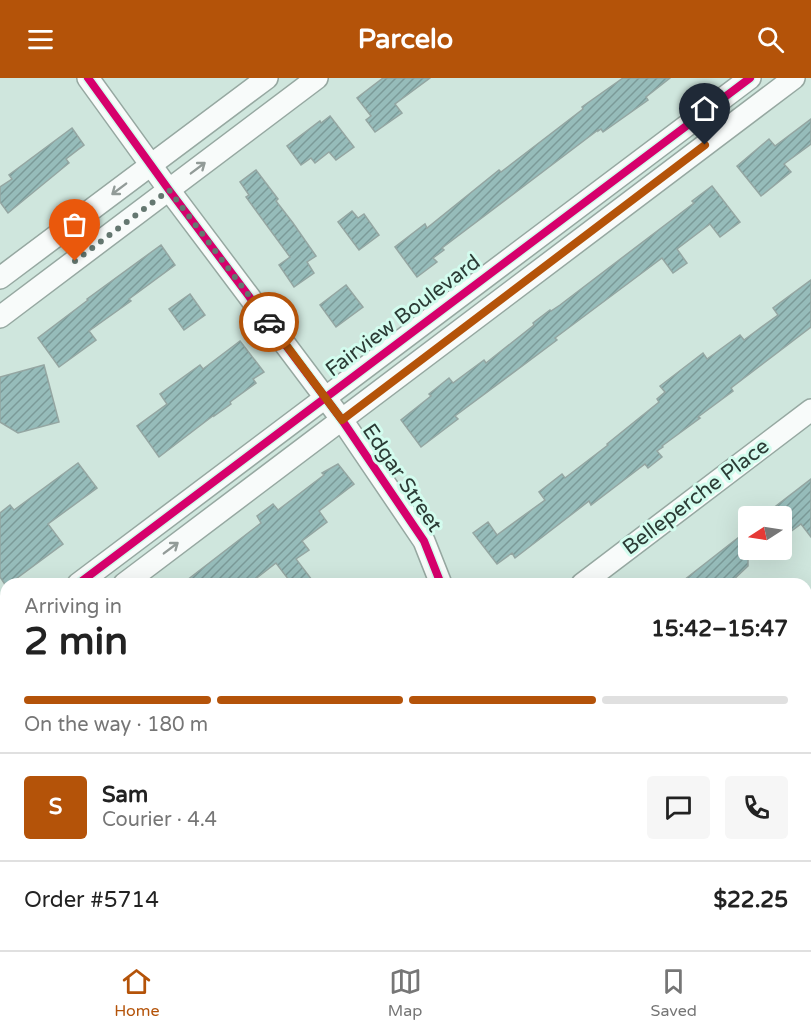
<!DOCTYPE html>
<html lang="en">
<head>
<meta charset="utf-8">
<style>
  :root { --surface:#fff; --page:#f6f6f6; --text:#222; --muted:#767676; --line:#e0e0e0; --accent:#b45309 }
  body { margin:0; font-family:"Varela Round",sans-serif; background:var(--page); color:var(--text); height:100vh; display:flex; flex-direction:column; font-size:22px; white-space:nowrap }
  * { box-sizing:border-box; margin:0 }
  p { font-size:20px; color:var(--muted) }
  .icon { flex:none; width:33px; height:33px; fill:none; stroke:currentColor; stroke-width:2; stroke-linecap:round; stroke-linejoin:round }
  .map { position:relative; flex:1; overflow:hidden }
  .sheet { position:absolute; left:0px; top:500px; width:812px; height:374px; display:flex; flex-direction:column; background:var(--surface); border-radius:18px 18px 0 0; box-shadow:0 6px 24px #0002 }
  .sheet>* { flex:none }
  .needle { width:39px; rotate:258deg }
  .buttons { position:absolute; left:738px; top:428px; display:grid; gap:12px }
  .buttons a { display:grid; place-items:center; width:54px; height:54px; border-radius:6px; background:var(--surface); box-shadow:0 6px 24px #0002; font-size:30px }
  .pin { position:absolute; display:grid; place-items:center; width:51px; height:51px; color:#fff; margin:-62px -26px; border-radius:50% 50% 50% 0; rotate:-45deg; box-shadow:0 0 6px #0007 }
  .pin .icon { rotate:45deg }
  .courier { position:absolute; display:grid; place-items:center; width:60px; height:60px; margin:-30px; border:4px solid #b45309; border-radius:50%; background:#fff; color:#222; box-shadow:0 2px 8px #0007 }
  .overview em { font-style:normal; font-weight:800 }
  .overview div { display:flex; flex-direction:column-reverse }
  .overview { display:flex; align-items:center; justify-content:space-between; height:102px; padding:0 24px }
  h1 { font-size:39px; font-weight:800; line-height:45px }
  .bar { display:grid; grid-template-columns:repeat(4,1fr); gap:9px 6px; align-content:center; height:72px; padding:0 24px }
  .bar i { height:8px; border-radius:4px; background:var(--line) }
  .bar .selected { background:var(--accent) }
  .bar p { grid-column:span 4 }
  .line { display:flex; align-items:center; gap:15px; padding:0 24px; border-top:2px solid var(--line) }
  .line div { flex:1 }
  .round { display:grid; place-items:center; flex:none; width:63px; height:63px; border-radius:6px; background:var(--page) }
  header { display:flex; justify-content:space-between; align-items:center; height:78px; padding:0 24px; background:var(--accent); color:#fff; font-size:27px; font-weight:800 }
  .dock { display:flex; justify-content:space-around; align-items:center; height:84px; border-top:2px solid var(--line); background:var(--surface); font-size:16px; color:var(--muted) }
  .dock a { display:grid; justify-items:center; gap:3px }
  .dock .selected { color:var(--accent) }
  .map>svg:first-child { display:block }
  .building { fill:url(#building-hatch); stroke:#94a6a2; stroke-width:1.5 }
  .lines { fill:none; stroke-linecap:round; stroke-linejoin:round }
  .minor-casing { stroke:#96a8a1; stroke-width:24 }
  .minor { stroke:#f8fbfa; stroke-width:21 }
  .cycleway-casing { stroke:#d3fcee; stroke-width:11 }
  .cycleway { stroke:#d6006c; stroke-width:8 }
  .oneway { stroke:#929b98 }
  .done { stroke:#647770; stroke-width:6; stroke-dasharray:0 10.8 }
  .route { stroke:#b45309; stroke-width:8 }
  .labels { text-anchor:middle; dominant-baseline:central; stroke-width:6; stroke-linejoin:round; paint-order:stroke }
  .street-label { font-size:21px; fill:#2b3b35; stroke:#d3fcee }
</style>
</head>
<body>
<header><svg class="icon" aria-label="menu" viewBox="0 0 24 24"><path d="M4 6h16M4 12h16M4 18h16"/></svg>Parcelo<svg class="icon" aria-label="search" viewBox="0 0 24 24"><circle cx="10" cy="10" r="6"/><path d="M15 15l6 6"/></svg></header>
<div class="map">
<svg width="811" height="872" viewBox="0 0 811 872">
  <defs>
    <pattern id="building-hatch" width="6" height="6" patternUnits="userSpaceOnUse" patternTransform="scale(1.5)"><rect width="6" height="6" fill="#96bcba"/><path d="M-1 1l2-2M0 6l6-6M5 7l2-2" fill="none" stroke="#7b9a98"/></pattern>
  </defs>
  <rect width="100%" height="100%" fill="#cfe6dd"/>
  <g class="building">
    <path d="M 383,0 L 430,0 L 395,26 L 402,35 L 375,54 L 366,42 L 371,38 L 357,20 Z"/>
    <path d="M 623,0 L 670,0 L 646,19 L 648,22 L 603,54 L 601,51 L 598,53 L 598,52 L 442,170 L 444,172 L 433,180 L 437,184 L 417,199 L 395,169 L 425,146 L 427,150 L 499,92 L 501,94 L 583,31 L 582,29 Z"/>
    <path d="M 330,38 L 354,69 L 336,82 L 329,74 L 315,85 L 311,80 L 301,87 L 287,68 L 320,43 L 321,45 Z"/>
    <path d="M 811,41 L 811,66 L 784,86 L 791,94 L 761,118 L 737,88 L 769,61 L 775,68 Z"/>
    <path d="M 72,50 L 84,67 L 66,81 L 69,85 L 8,135 L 0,124 L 0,109 L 12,101 L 9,97 Z"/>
    <path d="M 256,92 L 278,121 L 276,123 L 293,145 L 316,178 L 307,184 L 314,195 L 294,209 L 279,187 L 290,179 L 246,119 L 249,117 L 240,104 Z"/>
    <path d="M 712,108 L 740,144 L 720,159 L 710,146 L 677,171 L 687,185 L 673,195 L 662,180 L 555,260 L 557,262 L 455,338 L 458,341 L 421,369 L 401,342 L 431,318 L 429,316 L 449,300 L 453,305 L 484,282 L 486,285 L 534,247 L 533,245 L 550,232 L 551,233 L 560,227 L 694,125 L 692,123 Z"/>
    <path d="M 352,133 L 358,140 L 364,136 L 379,157 L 359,172 L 338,144 Z"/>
    <path d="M 161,167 L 175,187 L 129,221 L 131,223 L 89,253 L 96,262 L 59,289 L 38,260 L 88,222 L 87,221 Z"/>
    <path d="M 811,202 L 811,249 L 731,310 L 733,313 L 698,339 L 700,340 L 662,368 L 663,369 L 657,373 L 662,379 L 648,390 L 645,386 L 591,427 L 589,423 L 515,480 L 512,475 L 497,486 L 473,455 L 488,444 L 497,457 L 545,422 L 539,414 L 562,396 L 565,400 L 608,367 L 607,366 L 659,324 L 657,321 L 665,314 L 660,308 L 703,275 L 707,281 L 740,257 L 744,262 L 778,237 L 773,230 Z"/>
    <path d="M 346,207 L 363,229 L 336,249 L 320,227 Z"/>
    <path d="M 190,216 L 205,237 L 184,252 L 169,231 Z"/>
    <path d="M 240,263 L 264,294 L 253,301 L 256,305 L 230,324 L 231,326 L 214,338 L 214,337 L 159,379 L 137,348 L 167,326 L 160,316 L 200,287 L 203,291 Z"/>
    <path d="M 44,287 L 59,344 L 18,355 L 0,344 L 0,299 Z"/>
    <path d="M 78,385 L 97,410 L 48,446 L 63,466 L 9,506 L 6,506 L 6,508 L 0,499 L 0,435 L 10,427 L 14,432 Z"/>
    <path d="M 338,386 L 354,406 L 319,433 L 327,444 L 302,463 L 309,472 L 296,481 L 315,506 L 292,506 L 276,485 L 249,506 L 182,506 L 261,445 L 257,438 L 273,426 L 278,432 L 324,397 L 322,395 Z"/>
    <path d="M 811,401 L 811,459 L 801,446 L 782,460 L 782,438 L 763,438 Z"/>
    <path d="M 748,452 L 748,488 L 729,506 L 679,506 Z"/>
  </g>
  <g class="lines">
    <defs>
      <g id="minor">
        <path d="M 88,0 L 169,112 L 342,342 L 424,463 L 441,506"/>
        <path d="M 0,200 L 267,0"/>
        <path d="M 0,239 L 317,0"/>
        <path d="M 78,506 L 750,0"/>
        <path d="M 124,506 L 794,0"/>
        <path d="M 582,506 L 811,332"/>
        <path d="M 0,564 L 6,559"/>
        <path d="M 0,599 L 6,594"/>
        <path d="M 806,690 L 811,686"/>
        <path d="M 98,872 L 104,867"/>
        <path d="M 567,872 L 573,867"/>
      </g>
    </defs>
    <use href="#minor" class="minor-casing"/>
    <use href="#minor" class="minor"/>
    <defs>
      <g id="cycleway">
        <path d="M 88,0 L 169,112 L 342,342 L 424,463 L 441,506"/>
        <path d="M 78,506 L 750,0"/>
      </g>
    </defs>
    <use href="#cycleway" class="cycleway-casing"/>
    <use href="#cycleway" class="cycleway"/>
  </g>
  <defs><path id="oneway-shaft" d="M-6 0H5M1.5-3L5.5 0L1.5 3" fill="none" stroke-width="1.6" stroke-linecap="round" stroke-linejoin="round" transform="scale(1.5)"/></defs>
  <g class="oneway">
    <use href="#oneway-shaft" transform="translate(198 90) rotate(-37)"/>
    <use href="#oneway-shaft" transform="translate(119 111) rotate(143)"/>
    <use href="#oneway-shaft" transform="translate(171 470) rotate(-37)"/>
  </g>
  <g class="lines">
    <path class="done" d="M 75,183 L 169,112 L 269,244"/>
    <path class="route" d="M 269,244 L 342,342 L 705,67"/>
  </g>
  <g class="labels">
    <g class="street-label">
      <text transform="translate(403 238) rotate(-37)">Fairview Boulevard</text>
      <text transform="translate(402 400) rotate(56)">Edgar Street</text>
      <text transform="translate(696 419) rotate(-37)">Belleperche Place</text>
    </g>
  </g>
</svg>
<div class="buttons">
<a><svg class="needle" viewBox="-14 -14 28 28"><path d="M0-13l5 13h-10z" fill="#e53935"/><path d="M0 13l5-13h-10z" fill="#767676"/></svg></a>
</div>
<div class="pin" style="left:75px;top:183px;background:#ea580c"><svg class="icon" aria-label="bag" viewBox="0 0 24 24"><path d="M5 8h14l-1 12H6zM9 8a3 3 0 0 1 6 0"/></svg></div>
<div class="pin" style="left:705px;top:67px;background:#1f2937"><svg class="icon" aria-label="home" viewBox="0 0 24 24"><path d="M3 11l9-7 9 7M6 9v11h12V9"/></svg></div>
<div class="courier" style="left:269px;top:244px"><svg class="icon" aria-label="car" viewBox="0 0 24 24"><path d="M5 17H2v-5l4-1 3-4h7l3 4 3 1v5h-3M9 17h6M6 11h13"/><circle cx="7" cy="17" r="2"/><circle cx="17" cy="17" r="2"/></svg></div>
<section class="sheet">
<div class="overview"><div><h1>2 min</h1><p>Arriving in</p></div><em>15:42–15:47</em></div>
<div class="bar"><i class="selected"></i><i class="selected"></i><i class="selected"></i><i></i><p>On the way · 180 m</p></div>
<div class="line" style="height:108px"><b class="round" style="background:var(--accent);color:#fff">S</b><div><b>Sam</b><p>Courier · 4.4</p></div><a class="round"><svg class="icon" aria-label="chat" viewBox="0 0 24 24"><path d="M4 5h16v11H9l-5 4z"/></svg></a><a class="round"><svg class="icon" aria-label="phone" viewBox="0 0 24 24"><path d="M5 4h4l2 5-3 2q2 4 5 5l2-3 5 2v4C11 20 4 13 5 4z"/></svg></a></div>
<div class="line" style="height:78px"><div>Order #5714</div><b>$22.25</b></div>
</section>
</div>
<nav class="dock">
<a class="selected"><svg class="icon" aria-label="home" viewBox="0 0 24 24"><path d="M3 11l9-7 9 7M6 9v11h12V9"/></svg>Home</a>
<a><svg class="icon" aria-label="map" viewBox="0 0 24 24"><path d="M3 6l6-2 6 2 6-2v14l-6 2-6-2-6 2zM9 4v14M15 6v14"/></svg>Map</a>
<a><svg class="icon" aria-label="saved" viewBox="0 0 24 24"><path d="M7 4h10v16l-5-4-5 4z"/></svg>Saved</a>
</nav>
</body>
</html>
